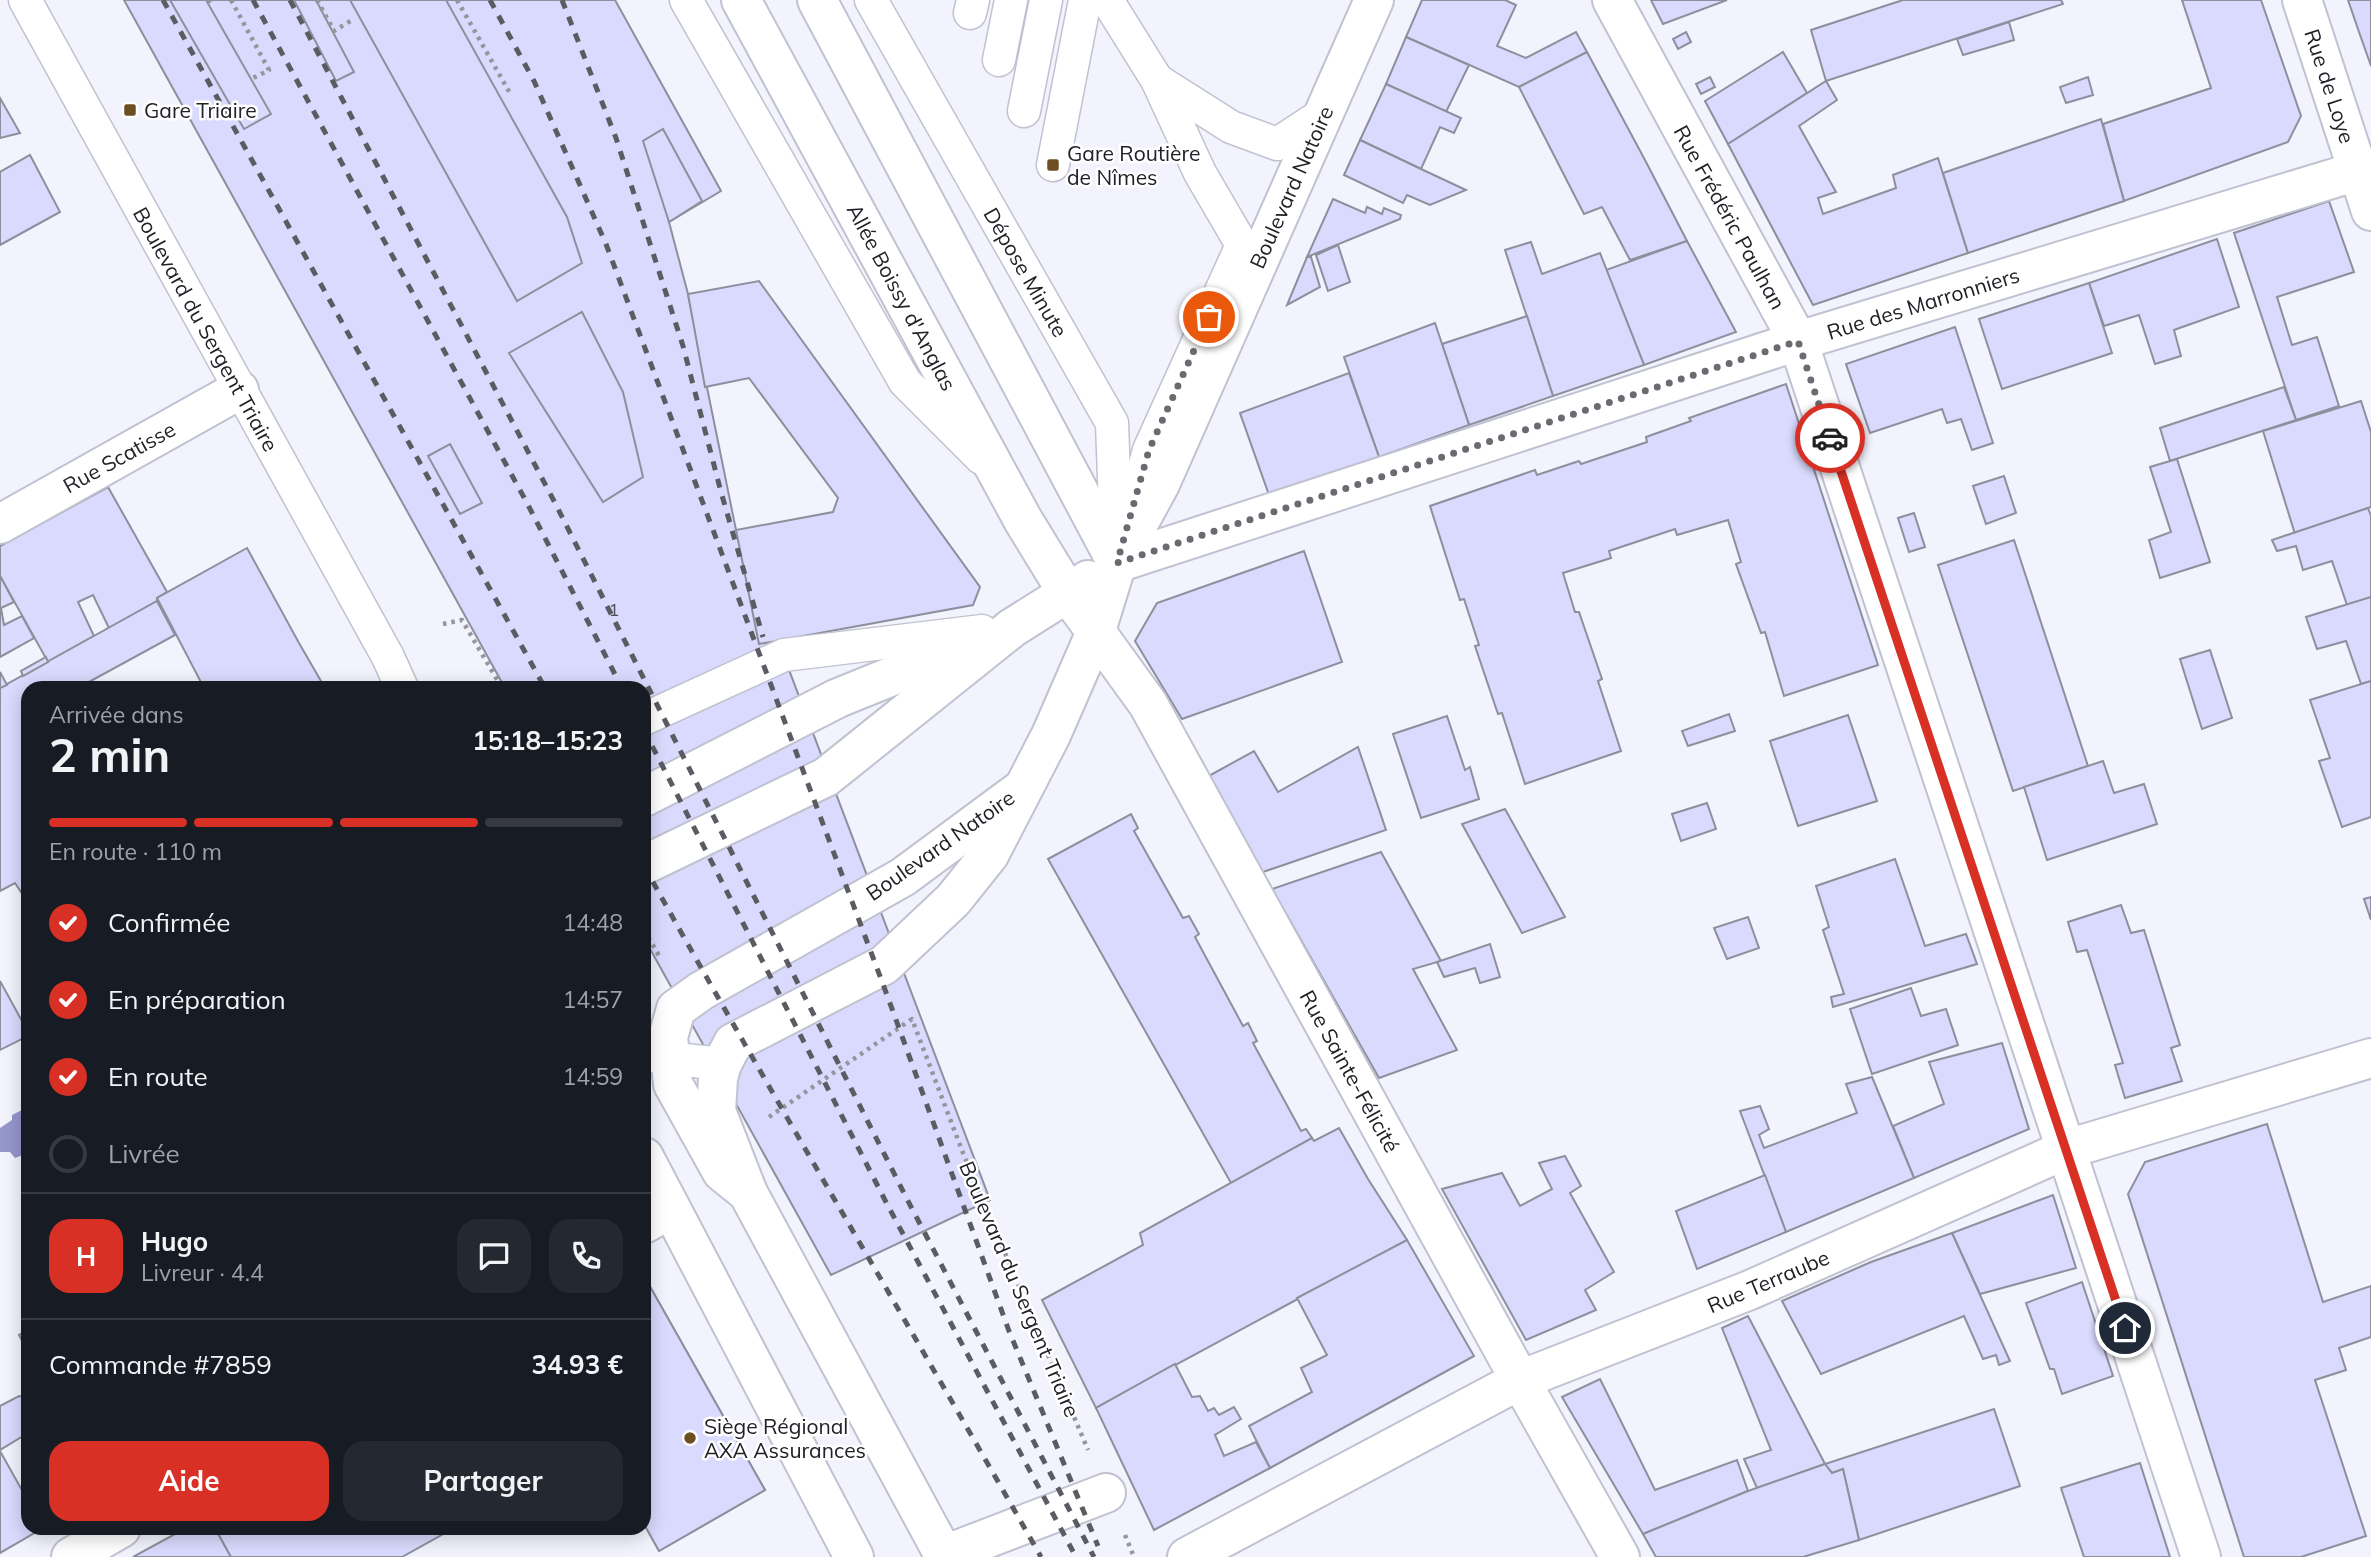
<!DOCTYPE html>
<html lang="fr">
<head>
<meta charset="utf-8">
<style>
  :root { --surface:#171b24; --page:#242831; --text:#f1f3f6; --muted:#9ea1a6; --line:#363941; --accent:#d93025 }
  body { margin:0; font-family:Mulish,sans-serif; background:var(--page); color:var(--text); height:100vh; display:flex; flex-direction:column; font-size:26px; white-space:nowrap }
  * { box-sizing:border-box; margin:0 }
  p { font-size:23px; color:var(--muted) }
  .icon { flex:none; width:38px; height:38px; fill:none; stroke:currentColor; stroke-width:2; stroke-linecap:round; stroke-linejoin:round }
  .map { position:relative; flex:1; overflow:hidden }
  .sheet { position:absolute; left:21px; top:681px; width:630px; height:854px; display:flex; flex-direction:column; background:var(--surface); border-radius:21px; box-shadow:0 4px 18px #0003 }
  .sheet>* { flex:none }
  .pin { position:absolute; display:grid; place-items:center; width:60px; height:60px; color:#fff; margin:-30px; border:4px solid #fff; border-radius:50%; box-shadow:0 2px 7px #0007 }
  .courier { position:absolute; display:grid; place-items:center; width:70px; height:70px; margin:-35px; border:5px solid #d93025; border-radius:50%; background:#fff; color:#222; box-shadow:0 2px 9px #0007 }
  .head em { font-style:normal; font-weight:700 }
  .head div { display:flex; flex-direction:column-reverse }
  .head { display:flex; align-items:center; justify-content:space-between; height:119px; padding:0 28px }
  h1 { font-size:46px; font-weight:700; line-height:52px }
  .bar { display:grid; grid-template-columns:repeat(4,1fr); gap:10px 7px; align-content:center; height:84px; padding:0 28px }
  .bar i { height:9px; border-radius:5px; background:var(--line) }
  .bar .on { background:var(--accent) }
  .bar p { grid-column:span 4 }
  .line { display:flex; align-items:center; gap:18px; padding:0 28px; border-top:2px solid var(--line) }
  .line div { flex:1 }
  .round { display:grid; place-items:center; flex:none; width:74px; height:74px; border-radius:21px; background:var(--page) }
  ol { padding:0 28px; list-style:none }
  li { display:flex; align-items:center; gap:21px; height:77px }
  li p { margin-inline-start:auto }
  li .icon { padding:7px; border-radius:50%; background:var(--accent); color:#fff; stroke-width:4 }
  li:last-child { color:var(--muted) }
  li i { width:38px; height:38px; border:4px solid var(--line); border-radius:50% }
  .button { display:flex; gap:14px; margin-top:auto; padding:14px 28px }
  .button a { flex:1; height:80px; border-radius:21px; background:var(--accent); color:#fff; font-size:28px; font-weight:700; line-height:80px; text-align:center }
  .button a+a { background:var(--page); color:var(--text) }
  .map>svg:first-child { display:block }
  .water { fill:#9496cc }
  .building { fill:#d9dafd; stroke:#8e8f9d; stroke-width:2 }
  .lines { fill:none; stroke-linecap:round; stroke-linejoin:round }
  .service-casing { stroke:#c1c2d1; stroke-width:35 }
  .minor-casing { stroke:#c1c2d1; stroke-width:42 }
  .secondary-casing { stroke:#c1c2d1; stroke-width:42 }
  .path { stroke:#95959e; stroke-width:4.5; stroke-dasharray:3.5 5; stroke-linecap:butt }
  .service { stroke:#fff; stroke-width:32 }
  .minor { stroke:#fff; stroke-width:38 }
  .secondary { stroke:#fff; stroke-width:38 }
  .rail { stroke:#5b5b62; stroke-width:5; stroke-dasharray:9 9; stroke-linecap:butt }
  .done { stroke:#6a6a71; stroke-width:7; stroke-dasharray:0 12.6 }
  .route { stroke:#d93025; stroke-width:9 }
  .poi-dot { fill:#6e4f24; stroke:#fff; stroke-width:2.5 }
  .labels { text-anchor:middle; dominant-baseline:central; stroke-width:5; stroke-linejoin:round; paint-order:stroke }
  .number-label { font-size:18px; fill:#4e4e5c }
  .street-label { font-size:21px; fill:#202026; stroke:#fff }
  .poi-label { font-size:21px; fill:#202026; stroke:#fff; text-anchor:start }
</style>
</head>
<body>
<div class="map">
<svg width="2371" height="1557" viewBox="0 0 2371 1557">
  <rect width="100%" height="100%" fill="#f2f3fd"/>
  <path class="water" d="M 26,1108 L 28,1110 L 28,1153 L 15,1158 L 10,1152 L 0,1152 L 0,1128 L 12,1120 L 12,1115 Z"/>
  <g class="building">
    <path d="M 124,0 L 615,0 L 721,191 L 669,222 L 688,294 L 736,530 L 990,1200 L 831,1275 L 644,938 L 644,688 L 505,688 Z"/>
    <path d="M 170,0 L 206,0 L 271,114 L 244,129 Z"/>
    <path d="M 294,0 L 316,0 L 354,72 L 336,81 Z"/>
    <path d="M 350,0 L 446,0 L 567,217 L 582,263 L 517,301 Z"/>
    <path d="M 1422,0 L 1505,0 L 1516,5 L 1497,46 L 1526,58 L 1576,32 L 1587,52 L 1519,87 L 1406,37 Z"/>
    <path d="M 1651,0 L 1727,0 L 1663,24 Z"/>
    <path d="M 1903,0 L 2061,0 L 2063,4 L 1826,81 L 1811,30 Z"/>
    <path d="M 2182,0 L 2261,0 L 2301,116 L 2288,142 L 2124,201 L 2103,124 L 2211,88 Z"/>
    <path d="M 2348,0 L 2371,0 L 2371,66 L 2359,32 Z"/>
    <path d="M 2009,22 L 2014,40 L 1963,55 L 1957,39 Z"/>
    <path d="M 1686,32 L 1691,42 L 1678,49 L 1673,39 Z"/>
    <path d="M 1406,37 L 1469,65 L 1446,112 L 1386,84 Z"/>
    <path d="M 1587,52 L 1645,160 L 1687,241 L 1630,260 L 1602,207 L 1584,214 L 1519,87 Z"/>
    <path d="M 1783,52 L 1807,93 L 1728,144 L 1705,101 Z"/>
    <path d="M 1710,77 L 1715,87 L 1701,94 L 1696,84 Z"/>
    <path d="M 2088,77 L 2093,95 L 2066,103 L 2060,87 Z"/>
    <path d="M 1826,81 L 1837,100 L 1799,126 L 1836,192 L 1818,198 L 1823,214 L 1896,188 L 1893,175 L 1938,158 L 1968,253 L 1813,305 L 1728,144 Z"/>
    <path d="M 1386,84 L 1461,118 L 1454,133 L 1440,127 L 1421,169 L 1360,140 Z"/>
    <path d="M 0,98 L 20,133 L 0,138 Z"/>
    <path d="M 2101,119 L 2124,201 L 1968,253 L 1943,173 Z"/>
    <path d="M 663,129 L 702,201 L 669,222 L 643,141 Z"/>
    <path d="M 1360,140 L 1421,169 L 1466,190 L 1430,205 L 1407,195 L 1403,203 L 1344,175 Z"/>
    <path d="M 30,155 L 60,212 L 0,245 L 0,172 Z"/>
    <path d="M 1333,199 L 1365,213 L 1367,207 L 1382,214 L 1384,208 L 1401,215 L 1400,219 L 1307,257 Z"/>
    <path d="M 2329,201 L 2354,272 L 2277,297 L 2292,345 L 2317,337 L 2339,406 L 2296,420 L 2234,233 Z"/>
    <path d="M 2217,239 L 2239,307 L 2174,330 L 2181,356 L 2155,364 L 2139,315 L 2104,326 L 2089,283 Z"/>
    <path d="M 1687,241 L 1736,332 L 1644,365 L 1606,270 Z"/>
    <path d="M 1531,242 L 1542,274 L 1600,253 L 1644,365 L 1553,396 L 1505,250 Z"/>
    <path d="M 1338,245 L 1350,282 L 1328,291 L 1316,255 Z"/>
    <path d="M 1307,257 L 1311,257 L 1320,287 L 1287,305 Z"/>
    <path d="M 759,281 L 980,587 L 973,605 L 759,644 L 736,530 L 833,512 L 838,498 L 749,378 L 705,387 L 688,294 Z"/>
    <path d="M 2089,283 L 2112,353 L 2002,389 L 1979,319 Z"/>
    <path d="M 582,312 L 623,392 L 643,477 L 603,502 L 509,353 Z"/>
    <path d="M 1527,316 L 1553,396 L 1469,425 L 1442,344 Z"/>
    <path d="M 1435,323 L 1469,425 L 1379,457 L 1344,357 Z"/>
    <path d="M 1955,327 L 1993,443 L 1972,450 L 1961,419 L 1947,423 L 1942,409 L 1870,433 L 1846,364 Z"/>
    <path d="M 1349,373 L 1379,457 L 1269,495 L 1240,413 Z"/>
    <path d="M 1786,384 L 1878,665 L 1784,696 L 1765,632 L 1761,633 L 1736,564 L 1741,562 L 1728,520 L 1677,535 L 1675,529 L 1609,551 L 1611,558 L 1563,573 L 1575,612 L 1579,612 L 1602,679 L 1598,681 L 1621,751 L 1525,784 L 1502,713 L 1498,714 L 1475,646 L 1479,645 L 1464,599 L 1460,600 L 1430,506 L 1535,470 L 1537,475 L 1579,461 L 1581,464 L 1647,442 L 1646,437 L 1691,421 L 1689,418 Z"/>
    <path d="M 2284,387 L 2296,420 L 2170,461 L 2160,428 Z"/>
    <path d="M 2361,401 L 2371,432 L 2371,507 L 2295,534 L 2263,431 Z"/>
    <path d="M 450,444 L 482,503 L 460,514 L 428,456 Z"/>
    <path d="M 2177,459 L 2210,562 L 2160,578 L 2149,540 L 2171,532 L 2150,467 Z"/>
    <path d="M 2004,476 L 2016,513 L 1986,524 L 1973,486 Z"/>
    <path d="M 108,487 L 167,592 L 157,598 L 157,601 L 109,628 L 93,595 L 78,602 L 94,636 L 48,662 L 0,576 L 0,546 Z"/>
    <path d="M 2368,508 L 2371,516 L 2371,597 L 2347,605 L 2332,561 L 2303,570 L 2296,546 L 2277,551 L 2272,540 Z"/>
    <path d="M 1914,513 L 1925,547 L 1909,552 L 1898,518 Z"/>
    <path d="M 2014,540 L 2088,766 L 2013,791 L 1938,565 Z"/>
    <path d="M 247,548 L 299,643 L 325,688 L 204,688 L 157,598 Z"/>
    <path d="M 1304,551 L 1342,662 L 1182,719 L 1135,641 L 1157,603 Z"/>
    <path d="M 0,576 L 14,602 L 1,608 L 4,625 L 22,616 L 34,638 L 0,657 Z"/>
    <path d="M 2371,597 L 2371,681 L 2361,684 L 2346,641 L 2317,649 L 2306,617 Z"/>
    <path d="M 157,601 L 175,635 L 87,683 L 89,688 L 28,688 L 28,887 L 21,892 L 15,883 L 0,891 L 0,688 Z"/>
    <path d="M 2210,650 L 2232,718 L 2202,729 L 2180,659 Z"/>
    <path d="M 46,657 L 48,662 L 23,676 L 21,671 Z"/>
    <path d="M 0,672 L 7,685 L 0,688 Z"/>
    <path d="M 2371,681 L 2371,817 L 2342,827 L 2319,761 L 2330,758 L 2310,700 Z"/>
    <path d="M 1729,714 L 1735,731 L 1688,746 L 1682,731 Z"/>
    <path d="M 1848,715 L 1877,801 L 1798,826 L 1770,741 Z"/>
    <path d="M 1447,716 L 1465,770 L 1470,767 L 1479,799 L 1421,818 L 1393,734 Z"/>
    <path d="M 1358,747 L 1386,830 L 1263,872 L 1207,777 L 1254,751 L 1278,792 Z"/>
    <path d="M 2103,761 L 2114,793 L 2144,784 L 2157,824 L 2047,860 L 2024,787 Z"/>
    <path d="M 1707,803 L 1716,829 L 1681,841 L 1672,814 Z"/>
    <path d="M 1505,809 L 1565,917 L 1522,933 L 1462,824 Z"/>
    <path d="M 1131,814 L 1138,828 L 1134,831 L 1183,918 L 1189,916 L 1199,934 L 1195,937 L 1243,1026 L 1248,1023 L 1257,1041 L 1253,1043 L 1301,1131 L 1306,1129 L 1312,1138 L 1231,1183 L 1048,859 Z"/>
    <path d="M 1381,852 L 1441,961 L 1413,969 L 1457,1050 L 1379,1078 L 1272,889 Z"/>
    <path d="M 1895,859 L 1925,946 L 1966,934 L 1977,964 L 1833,1007 L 1831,997 L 1844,994 L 1823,930 L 1829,927 L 1816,886 Z"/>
    <path d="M 2371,897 L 2371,920 L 2364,899 Z"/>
    <path d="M 2121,905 L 2131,933 L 2144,930 L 2180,1045 L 2171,1048 L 2182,1081 L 2125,1098 L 2115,1065 L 2123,1063 L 2087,950 L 2077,952 L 2068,922 Z"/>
    <path d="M 1748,917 L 1759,948 L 1727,959 L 1714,928 Z"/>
    <path d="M 1490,944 L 1500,977 L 1480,983 L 1475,968 L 1444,977 L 1437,962 Z"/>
    <path d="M 0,981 L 28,1032 L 28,1036 L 0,1050 Z"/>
    <path d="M 1911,988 L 1921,1016 L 1946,1009 L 1958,1045 L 1872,1074 L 1850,1009 Z"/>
    <path d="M 2002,1043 L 2029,1129 L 1914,1178 L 1893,1126 L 1944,1104 L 1929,1062 Z"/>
    <path d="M 1872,1077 L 1914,1178 L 1786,1232 L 1740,1111 L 1760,1106 L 1769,1129 L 1759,1135 L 1764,1148 L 1857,1113 L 1846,1084 Z"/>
    <path d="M 2267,1124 L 2323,1302 L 2371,1286 L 2371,1337 L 2339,1348 L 2346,1370 L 2315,1380 L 2366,1536 L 2301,1557 L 2244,1557 L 2128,1194 L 2145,1162 Z"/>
    <path d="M 1339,1128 L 1368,1179 L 1407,1240 L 1096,1408 L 1042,1300 L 1143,1245 L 1140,1233 L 1312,1138 L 1314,1141 Z"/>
    <path d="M 1565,1156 L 1581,1186 L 1570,1193 L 1614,1272 L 1585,1290 L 1596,1310 L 1526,1340 L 1442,1189 L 1502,1173 L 1520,1206 L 1552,1189 L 1539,1163 Z"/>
    <path d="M 1765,1175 L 1786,1232 L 1697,1269 L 1676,1211 Z"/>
    <path d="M 2053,1195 L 2076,1268 L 1980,1294 L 1952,1233 Z"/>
    <path d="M 1952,1233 L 2010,1361 L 1999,1365 L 1996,1355 L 1983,1359 L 1964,1316 L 1821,1374 L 1782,1301 L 1871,1262 Z"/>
    <path d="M 1407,1240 L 1474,1356 L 1270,1468 L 1249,1426 L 1312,1392 L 1301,1368 L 1327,1355 L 1297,1298 Z"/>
    <path d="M 644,1276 L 765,1490 L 659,1551 L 644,1524 Z"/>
    <path d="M 644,1276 L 765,1490 L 659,1551 L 644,1524 Z"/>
    <path d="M 2082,1282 L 2113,1376 L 2062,1394 L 2054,1369 L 2050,1369 L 2026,1303 Z"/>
    <path d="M 1748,1316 L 1825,1464 L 1757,1488 L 1744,1459 L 1771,1450 L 1722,1328 Z"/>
    <path d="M 28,1330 L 28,1352 L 19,1335 Z"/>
    <path d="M 1175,1364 L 1192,1397 L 1200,1396 L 1208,1411 L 1214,1408 L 1219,1415 L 1234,1407 L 1241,1419 L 1215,1435 L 1224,1456 L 1256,1442 L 1270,1468 L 1154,1530 L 1096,1408 Z"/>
    <path d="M 1600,1379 L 1655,1490 L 1737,1460 L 1748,1491 L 1643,1534 L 1562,1397 Z"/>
    <path d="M 19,1396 L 28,1398 L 28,1433 L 0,1450 L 0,1406 Z"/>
    <path d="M 1994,1409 L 2020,1486 L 1859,1540 L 1843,1469 L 1832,1473 L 1825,1464 Z"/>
    <path d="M 0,1451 L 28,1501 L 28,1528 L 43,1528 L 0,1553 Z"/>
    <path d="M 2140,1463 L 2170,1557 L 2084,1557 L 2061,1488 Z"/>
    <path d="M 1825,1464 L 1832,1473 L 1843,1469 L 1859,1540 L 1803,1557 L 1656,1557 L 1643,1534 L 1748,1491 Z"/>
    <path d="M 186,1528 L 215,1528 L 231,1557 L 133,1557 Z"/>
    <path d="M 215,1528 L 454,1528 L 402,1557 L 231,1557 Z"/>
  </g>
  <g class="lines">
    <defs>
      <g id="service">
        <path d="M 25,0 L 388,657 L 402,688"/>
        <path d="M 686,0 L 905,382 L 981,458"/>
        <path d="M 871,0 L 1112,423 L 1117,561"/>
        <path d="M 1107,0 L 1157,80 L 1200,173 L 1242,245 L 1149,450 L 1130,518"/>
        <path d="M 970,13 L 973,0"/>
        <path d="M 999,60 L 1011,0"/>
        <path d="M 1157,80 L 1231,127 L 1277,144 L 1323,114"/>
        <path d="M 1024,111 L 1046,0"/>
        <path d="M 1053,165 L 1085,0"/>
        <path d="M 644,719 L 784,655 L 982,631"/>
        <path d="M 644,1051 L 658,1057 L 722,1064"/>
      </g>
      <g id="minor">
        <path d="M 1612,0 L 1798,341 L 2201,1557"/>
        <path d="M 2302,0 L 2371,211"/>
        <path d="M 0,524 L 239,390"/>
        <path d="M 1117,563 L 1798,341 L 2371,167"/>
        <path d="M 1067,592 L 1148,704 L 1520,1380 L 1620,1557"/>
        <path d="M 644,1224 L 671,1209"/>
        <path d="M 944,1555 L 1106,1493"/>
        <path d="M 71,1557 L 121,1528"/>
        <path d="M 1187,1557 L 1520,1380 L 1750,1290 L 2067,1149 L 2371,1058"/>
      </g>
      <g id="secondary">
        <path d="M 741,0 L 1023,520 L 1067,592"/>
        <path d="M 817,0 L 1117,563"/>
        <path d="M 644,797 L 838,698 L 974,643"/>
        <path d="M 644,865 L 826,777 L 1012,628 L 1088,580"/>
        <path d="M 644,1157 L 854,1557"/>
        <path d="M 748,1193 L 716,1111 L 718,1078 L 722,1064 L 733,1043 L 884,965 L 953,900 L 989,855 L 1051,735 L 1095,634 L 1117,563 L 1160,484 L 1374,0"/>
        <path d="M 945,1557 L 748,1193 L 722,1172 L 673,1084 L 668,1037 L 676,1009 L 701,991 L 903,877 L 1018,792"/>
      </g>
    </defs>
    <use href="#service" class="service-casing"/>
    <use href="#minor" class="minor-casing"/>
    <use href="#secondary" class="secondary-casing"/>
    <g class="path">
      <path d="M 208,0 L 210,3"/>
      <path d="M 231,0 L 269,70 L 253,78"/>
      <path d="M 317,0 L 334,31 L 352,20"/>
      <path d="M 457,0 L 511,95"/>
      <path d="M 443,624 L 462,620 L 502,688"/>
      <path d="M 644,930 L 661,959"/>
      <path d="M 769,1117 L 912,1019 L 963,1153 L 1088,1450"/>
      <path d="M 1125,1535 L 1134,1557"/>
    </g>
    <use href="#service" class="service"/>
    <use href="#minor" class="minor"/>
    <use href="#secondary" class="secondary"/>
    <g class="rail">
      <path d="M 163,0 L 545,688"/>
      <path d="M 253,0 L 527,503 L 622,688"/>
      <path d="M 290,0 L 554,501 L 907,1199 L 1094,1557"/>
      <path d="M 490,0 L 534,81 L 606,244 L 887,995 L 1009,1331 L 1098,1546"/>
      <path d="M 562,0 L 616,138 L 683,346 L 721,492 L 763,637"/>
      <path d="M 644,730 L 887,1204 L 1076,1557"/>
      <path d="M 644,866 C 773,1098 910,1326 1041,1557"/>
    </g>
  </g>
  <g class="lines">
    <path class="done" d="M 1209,317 L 1149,450 L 1117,563 L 1798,341 L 1830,438"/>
    <path class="route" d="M 1830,438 L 2125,1328"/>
  </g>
  <g class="poi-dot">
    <rect x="123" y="103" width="14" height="14" rx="3.5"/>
    <rect x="1046" y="158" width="14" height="14" rx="3.5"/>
    <circle cx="690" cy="1438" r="7"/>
  </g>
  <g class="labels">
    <g class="number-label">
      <text x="614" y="609">1</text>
    </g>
    <g class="street-label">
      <text transform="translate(2330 86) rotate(72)">Rue de Loye</text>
      <text transform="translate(1291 187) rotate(-66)">Boulevard Natoire</text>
      <text transform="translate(1730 217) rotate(61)">Rue Frédéric Paulhan</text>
      <text transform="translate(1026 272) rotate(60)">Dépose Minute</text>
      <text transform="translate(902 297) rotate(62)">Allée Boissy d'Anglas</text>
      <text transform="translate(1923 303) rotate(-17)">Rue des Marronniers</text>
      <text transform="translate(206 329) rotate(61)">Boulevard du Sergent Triaire</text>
      <text transform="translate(119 457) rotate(-29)">Rue Scatisse</text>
      <text transform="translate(940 845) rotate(-35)">Boulevard Natoire</text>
      <text transform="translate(1350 1071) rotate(61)">Rue Sainte-Félicité</text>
      <text transform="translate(1768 1281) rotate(-23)">Rue Terraube</text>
      <text transform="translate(1020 1289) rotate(67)">Boulevard du Sergent Triaire</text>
    </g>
    <g class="poi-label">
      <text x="144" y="110">Gare Triaire</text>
      <text x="1067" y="153">Gare Routière<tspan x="1067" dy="24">de Nîmes</tspan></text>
      <text x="704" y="1426">Siège Régional<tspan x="704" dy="24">AXA Assurances</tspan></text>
    </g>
  </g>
</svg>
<div class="pin" style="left:1209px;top:317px;background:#ea580c"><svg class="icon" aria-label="bag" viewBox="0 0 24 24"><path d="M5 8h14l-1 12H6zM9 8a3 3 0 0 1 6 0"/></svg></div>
<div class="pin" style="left:2125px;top:1328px;background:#1f2937"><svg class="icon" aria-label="home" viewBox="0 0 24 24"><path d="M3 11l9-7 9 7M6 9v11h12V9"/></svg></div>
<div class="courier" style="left:1830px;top:438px"><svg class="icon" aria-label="car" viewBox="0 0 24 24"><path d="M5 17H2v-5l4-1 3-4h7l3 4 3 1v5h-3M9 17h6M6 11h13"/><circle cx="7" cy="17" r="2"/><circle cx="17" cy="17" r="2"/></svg></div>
<section class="sheet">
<div class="head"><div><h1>2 min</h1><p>Arrivée dans</p></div><em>15:18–15:23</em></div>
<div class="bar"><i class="on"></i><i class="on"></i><i class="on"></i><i></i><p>En route · 110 m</p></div>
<ol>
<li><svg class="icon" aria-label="check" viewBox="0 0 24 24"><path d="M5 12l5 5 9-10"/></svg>Confirmée<p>14:48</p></li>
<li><svg class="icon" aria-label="check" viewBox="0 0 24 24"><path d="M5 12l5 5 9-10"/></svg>En préparation<p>14:57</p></li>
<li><svg class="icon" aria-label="check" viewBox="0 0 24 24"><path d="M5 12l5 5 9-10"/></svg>En route<p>14:59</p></li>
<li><i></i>Livrée</li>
</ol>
<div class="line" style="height:126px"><b class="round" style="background:var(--accent);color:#fff">H</b><div><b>Hugo</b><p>Livreur · 4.4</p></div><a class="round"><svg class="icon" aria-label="chat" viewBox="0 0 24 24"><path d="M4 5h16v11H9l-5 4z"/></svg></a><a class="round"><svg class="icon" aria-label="phone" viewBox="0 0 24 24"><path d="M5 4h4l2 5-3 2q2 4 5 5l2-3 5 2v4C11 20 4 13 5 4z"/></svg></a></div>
<div class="line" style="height:91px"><div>Commande #7859</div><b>34.93 €</b></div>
<div class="button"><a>Aide</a><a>Partager</a></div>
</section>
</div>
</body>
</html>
